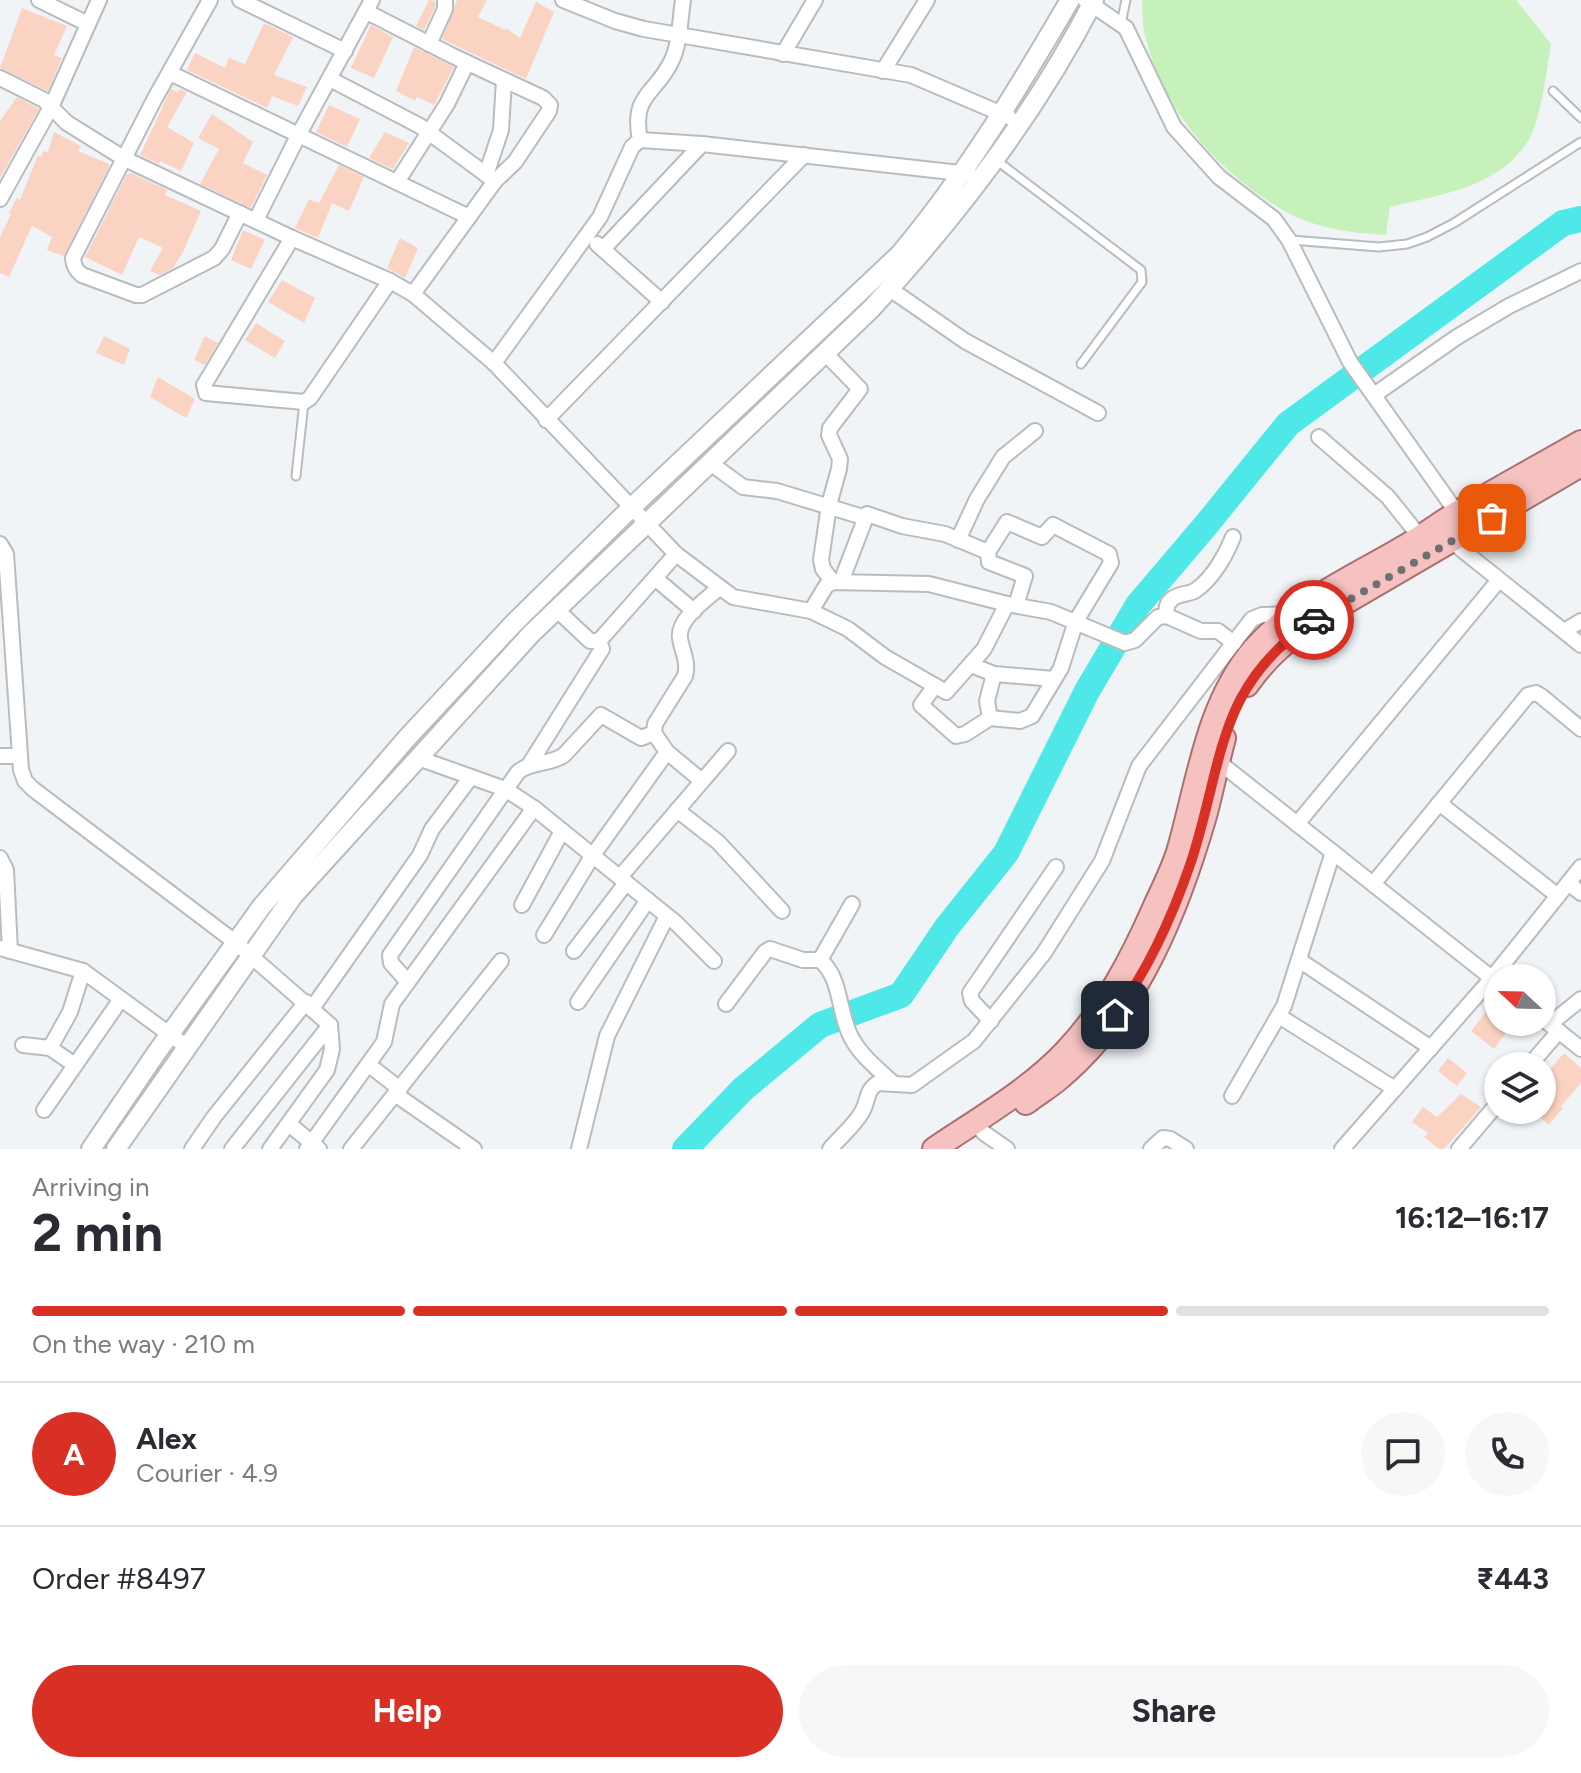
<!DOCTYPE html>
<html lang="en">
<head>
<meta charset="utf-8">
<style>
  :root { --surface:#fff; --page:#f7f7f7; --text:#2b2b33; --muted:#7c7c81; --line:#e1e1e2; --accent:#d93025 }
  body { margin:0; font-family:Figtree,sans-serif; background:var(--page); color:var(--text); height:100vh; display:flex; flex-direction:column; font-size:30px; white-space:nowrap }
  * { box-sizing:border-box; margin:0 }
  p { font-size:26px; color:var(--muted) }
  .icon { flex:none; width:44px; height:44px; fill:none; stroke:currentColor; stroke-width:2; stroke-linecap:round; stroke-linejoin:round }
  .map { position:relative; height:1149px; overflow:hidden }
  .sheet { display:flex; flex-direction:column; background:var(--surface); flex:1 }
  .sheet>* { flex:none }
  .needle { width:52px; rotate:292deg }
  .tools { position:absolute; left:1484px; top:964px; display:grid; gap:16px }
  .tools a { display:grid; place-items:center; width:72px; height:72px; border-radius:50%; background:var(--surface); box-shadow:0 2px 6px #0004; font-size:40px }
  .pin { position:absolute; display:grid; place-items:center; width:68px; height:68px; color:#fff; margin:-34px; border-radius:16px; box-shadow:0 4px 12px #0006 }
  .courier { position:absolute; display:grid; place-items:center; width:80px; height:80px; margin:-40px; border:6px solid #d93025; border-radius:50%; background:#fff; color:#222; box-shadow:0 2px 10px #0007 }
  .head em { font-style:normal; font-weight:700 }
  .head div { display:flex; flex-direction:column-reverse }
  .head { display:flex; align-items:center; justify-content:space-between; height:136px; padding:0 32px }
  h1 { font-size:52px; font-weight:700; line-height:60px }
  .bar { display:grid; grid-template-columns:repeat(4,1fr); gap:12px 8px; align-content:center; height:96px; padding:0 32px }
  .bar i { height:10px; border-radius:6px; background:var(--line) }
  .bar .current { background:var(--accent) }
  .bar p { grid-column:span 4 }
  .line { display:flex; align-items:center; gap:20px; padding:0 32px; border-top:2px solid var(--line) }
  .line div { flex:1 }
  .round { display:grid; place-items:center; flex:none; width:84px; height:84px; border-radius:42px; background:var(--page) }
  .cta { display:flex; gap:16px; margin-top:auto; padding:16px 32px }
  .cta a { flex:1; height:92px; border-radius:48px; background:var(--accent); color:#fff; font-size:32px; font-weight:700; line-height:92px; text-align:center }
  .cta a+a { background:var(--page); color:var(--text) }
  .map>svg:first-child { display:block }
  .green { fill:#c7f1bb }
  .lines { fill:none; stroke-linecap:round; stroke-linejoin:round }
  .river { stroke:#4fe8e9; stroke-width:26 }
  .building { fill:#fbd3c3 }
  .service-casing { stroke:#b9bcbf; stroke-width:11 }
  .minor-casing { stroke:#b9bcbf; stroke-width:18 }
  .tertiary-casing { stroke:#b9bcbf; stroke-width:22 }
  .primary-casing { stroke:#aa7171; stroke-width:26 }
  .service { stroke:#fff; stroke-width:7 }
  .minor { stroke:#fff; stroke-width:14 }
  .tertiary { stroke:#fff; stroke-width:18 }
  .primary { stroke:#f6c1c1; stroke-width:22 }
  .done { stroke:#6e7072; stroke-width:8; stroke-dasharray:0 14.4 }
  .route { stroke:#d93025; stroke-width:10 }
</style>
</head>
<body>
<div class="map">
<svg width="1581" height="1149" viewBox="0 0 1581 1149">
  <rect width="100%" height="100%" fill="#f1f4f7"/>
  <path class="green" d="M 1142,0 L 1516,0 L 1551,44 C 1547,68 1541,121 1528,141 C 1499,188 1439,195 1390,207 L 1386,235 C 1351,233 1312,228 1281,209 C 1217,171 1163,110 1145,36 C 1142,25 1143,12 1142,0 Z"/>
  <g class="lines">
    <path class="river" d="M 685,1149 L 743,1089 L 820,1025 L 901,995 L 947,927 L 1006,853 L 1087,691 L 1138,605 L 1206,525 L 1288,424 L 1563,223 L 1581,219"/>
  </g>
  <g class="building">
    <path d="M 429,0 L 435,1 L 435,7 L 424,30 L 416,26 Z"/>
    <path d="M 457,0 L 487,0 L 478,17 L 505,30 L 506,28 L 520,38 L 536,2 L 554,12 L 526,79 L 442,39 Z"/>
    <path d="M 22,8 L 67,26 L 54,55 L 62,58 L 48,91 L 0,68 Z"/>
    <path d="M 264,23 L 293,37 L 274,75 L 307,87 L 298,106 L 272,96 L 267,108 L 187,70 L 195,53 L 225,68 L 229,58 L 245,64 Z"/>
    <path d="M 371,25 L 393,37 L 374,78 L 351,68 Z"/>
    <path d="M 414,47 L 454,67 L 434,105 L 417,97 L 415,101 L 396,91 Z"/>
    <path d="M 171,89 L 178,92 L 179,89 L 187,92 L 167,127 L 194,143 L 181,171 L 160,161 L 159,164 L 140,155 Z"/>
    <path d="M 17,97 L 39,109 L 0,178 L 0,121 Z"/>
    <path d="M 329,105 L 360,119 L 347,147 L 316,132 Z"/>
    <path d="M 212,114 L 253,142 L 243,163 L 267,175 L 251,208 L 200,184 L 219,149 L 198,138 Z"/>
    <path d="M 54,132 L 81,146 L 78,151 L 109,164 L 109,167 L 64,256 L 47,250 L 52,237 L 32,226 L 9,277 L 0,273 L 0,237 L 11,214 L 9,213 L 17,198 L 20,200 L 38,155 L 40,157 L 44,151 L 48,152 Z"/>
    <path d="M 385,132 L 409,143 L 393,169 L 369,158 Z"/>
    <path d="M 339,165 L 364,177 L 349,211 L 332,203 L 318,238 L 295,228 L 309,199 L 319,203 Z"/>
    <path d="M 131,173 L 167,190 L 165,195 L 201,211 L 183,252 L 173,268 L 160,275 L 150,271 L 163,248 L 139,237 L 122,275 L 85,257 L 127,174 Z"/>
    <path d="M 243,230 L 265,240 L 251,269 L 231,260 Z"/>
    <path d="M 400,238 L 418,248 L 405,278 L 387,268 Z"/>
    <path d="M 282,280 L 315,298 L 304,323 L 268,302 Z"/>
    <path d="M 256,323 L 285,341 L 275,358 L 245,340 Z"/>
    <path d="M 104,336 L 130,349 L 124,365 L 96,353 Z"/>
    <path d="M 205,336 L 218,343 L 205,365 L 194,360 Z"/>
    <path d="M 158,377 L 195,399 L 186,418 L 150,397 Z"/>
    <path d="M 1498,996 L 1498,1022 L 1514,1022 L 1494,1049 L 1471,1031 Z"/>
    <path d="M 1564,1053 L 1581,1068 L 1581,1083 L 1561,1106 L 1563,1108 L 1549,1125 L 1531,1110 L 1542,1110 L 1542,1079 Z"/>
    <path d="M 1448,1058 L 1467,1073 L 1457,1086 L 1438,1071 Z"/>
    <path d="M 1461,1094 L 1481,1107 L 1444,1149 L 1439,1149 L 1424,1137 L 1428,1133 L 1412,1122 L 1423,1107 L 1437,1117 Z"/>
  </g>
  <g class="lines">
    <defs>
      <g id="service">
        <path d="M 1121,24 L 1126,0"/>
        <path d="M 1553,91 L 1581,118"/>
        <path d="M 996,160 L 1141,270 L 1142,282 L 1081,364"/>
        <path d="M 1291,240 L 1379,247 L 1407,244 L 1427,237 L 1454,223 L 1581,142"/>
        <path d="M 296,476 L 304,402"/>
      </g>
      <g id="minor">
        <path d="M 39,0 L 88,24"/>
        <path d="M 210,0 L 154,100 L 73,258 C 74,267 76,270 82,275 L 136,295 L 142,295 L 214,258 L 222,249 L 240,213"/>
        <path d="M 240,0 L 345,51"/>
        <path d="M 563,0 L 615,21 L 644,29 L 911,75 L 1009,117"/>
        <path d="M 1085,0 L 1126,28 L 1174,127 L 1219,177 L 1274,219 L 1289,240 L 1350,362 L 1460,517"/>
        <path d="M 367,12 L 453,56 L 543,98 L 550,105 L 549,111 L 515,162 L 495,181 L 413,294"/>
        <path d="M 429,44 L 445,9 L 445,0"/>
        <path d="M 783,54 L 815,0"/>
        <path d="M 883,71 L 927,0"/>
        <path d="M 170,73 L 469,217"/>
        <path d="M 0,78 L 44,100 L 67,123 L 125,159 L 292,238 L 390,281 L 413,294 L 494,363 L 676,554 L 733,597 L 811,611 L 826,586 L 833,582 L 929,584 L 1007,604 L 1051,612 L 1125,643 L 1135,640 L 1158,617 L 1167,616 L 1201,631 L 1218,631 L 1234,643"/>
        <path d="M 330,79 L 420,126 L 495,181"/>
        <path d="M 640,140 C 631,94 655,95 671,62 C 680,45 680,19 683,0"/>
        <path d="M 486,175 L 501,130 L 504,80"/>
        <path d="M 397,182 L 447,104 L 467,63"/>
        <path d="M 0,199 L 52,105 L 99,0"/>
        <path d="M 256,220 L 299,134 L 372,0"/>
        <path d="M 292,238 L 204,385 L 206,393 L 304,402 L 310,398 L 390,281"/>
        <path d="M 597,244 L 662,302"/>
        <path d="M 603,249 L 702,144"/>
        <path d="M 890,289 L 965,341 L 1098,413"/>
        <path d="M 824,352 L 860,389 L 830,428 L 829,435 L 840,459 L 839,469 L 829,505 L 821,560 L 823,569 L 833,582"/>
        <path d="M 494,363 L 600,217 L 632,147 L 640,140 L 702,144 L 969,174"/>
        <path d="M 1374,395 L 1457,337 L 1509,306 L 1581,271"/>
        <path d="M 546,420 L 804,155"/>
        <path d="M 1319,437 L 1388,497 L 1420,537"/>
        <path d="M 709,462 L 743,487 L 777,491 L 863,517"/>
        <path d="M 958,540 L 977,499 L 1003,457 L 1035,431"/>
        <path d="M 1453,540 L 1461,549 L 1581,645"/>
        <path d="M 0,544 L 6,554 L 21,770 L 25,781 L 33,789 L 235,942 L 330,1025 L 332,1049 L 327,1070 L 270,1149"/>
        <path d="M 988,552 L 989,562 L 1025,576 L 1016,605"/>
        <path d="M 656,579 L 694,611"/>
        <path d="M 841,582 L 867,514 L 902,526 L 945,534 L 988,552 L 1007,522 L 1042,537 L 1053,525 L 1109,554 L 1111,563 L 1076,621 L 1061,668 L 1032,716 L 1020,721 L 990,718 L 965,734 L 956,736 L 921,705 L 934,687"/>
        <path d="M 556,609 L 590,641 L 599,641 L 676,554"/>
        <path d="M 811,611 L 848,629 L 885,657 L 946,692 L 984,649 L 1007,604"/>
        <path d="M 1167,616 C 1166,609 1166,604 1172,599 C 1179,593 1189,595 1196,590 C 1213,578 1226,555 1233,537"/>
        <path d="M 1564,631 L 1581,621"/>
        <path d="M 971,665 L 994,674 L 1054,679"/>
        <path d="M 990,718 L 987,701 L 994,674"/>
        <path d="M 0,756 L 20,756"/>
        <path d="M 418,758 L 505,789 L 534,808 L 676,923 L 714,961"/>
        <path d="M 1215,759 L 1498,983"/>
        <path d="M 529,765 L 602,649 L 599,641"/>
        <path d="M 702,781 L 667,752 L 654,733 L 655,724 L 685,676 C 689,662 682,652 680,638 C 677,619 707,599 719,588"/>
        <path d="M 1439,803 L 1558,896"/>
        <path d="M 677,810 L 718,842 L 782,911"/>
        <path d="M 1297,824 L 1499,580"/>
        <path d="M 0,858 L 6,870 L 10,951"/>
        <path d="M 620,877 L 728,751"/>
        <path d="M 1568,883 L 1581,893"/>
        <path d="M 1373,884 L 1528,695 L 1536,693 L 1541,696 L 1581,729"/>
        <path d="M 522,905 L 562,831"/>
        <path d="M 544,935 L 593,855 L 667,752"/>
        <path d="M 0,948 L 83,971 L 187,1047"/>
        <path d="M 574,951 L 626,883"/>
        <path d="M 820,960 L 852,904"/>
        <path d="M 1299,960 L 1431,1048"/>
        <path d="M 408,982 L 391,963 L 390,955 L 518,772 C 531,761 550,765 564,755 L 601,715 L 641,738 L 654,733"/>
        <path d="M 578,1002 L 648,900"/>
        <path d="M 726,1004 L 765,952 L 770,949 L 803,960 L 820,960 C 842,978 838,1013 851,1037 C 860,1055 879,1070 894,1084"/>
        <path d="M 313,1007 L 420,855 L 432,829 L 471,777"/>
        <path d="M 1279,1016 L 1395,1089"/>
        <path d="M 1542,1018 L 1581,1049"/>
        <path d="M 991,1021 L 972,1001 L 970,993 L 1056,867"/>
        <path d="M 1550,1024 L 1581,999"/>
        <path d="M 23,1045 L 50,1048 L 75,1065"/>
        <path d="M 50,1048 L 70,1012 L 83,971"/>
        <path d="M 369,1065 L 400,1089"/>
        <path d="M 1529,1066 L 1559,1031"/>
        <path d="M 395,1094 L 474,1149"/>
        <path d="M 1232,1096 L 1284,1006 L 1333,852"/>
        <path d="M 44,1110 L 121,999"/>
        <path d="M 974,1122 L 984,1133 L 1007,1149"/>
        <path d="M 289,1124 L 319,1149"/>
        <path d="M 192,1149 L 214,1117 L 306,1002"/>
        <path d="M 232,1149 L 330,1025"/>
        <path d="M 307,1149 L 384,1042 L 392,1004 L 534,808"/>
        <path d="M 351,1149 L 501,961"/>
        <path d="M 579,1149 L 607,1036 L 667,916"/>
        <path d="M 830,1149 C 840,1137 854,1126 862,1112 C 869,1100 865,1091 878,1083 L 912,1085 L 974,1041 L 1044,953 L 1102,861 L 1139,766 L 1252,619 L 1262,615 L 1292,614"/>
        <path d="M 1151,1149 L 1163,1138 L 1170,1139 L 1186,1149"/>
        <path d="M 1342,1149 L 1492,978 L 1581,867"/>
        <path d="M 1459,1149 L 1498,1103"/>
      </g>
      <g id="tertiary">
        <path d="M 91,1149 L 157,1052 L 262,906 L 407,738 L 514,623 L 633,506 L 900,254 C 966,175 1018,89 1070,0"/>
        <path d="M 116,1149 L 293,896 L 531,634 L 871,309 C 957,216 1036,113 1094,0"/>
      </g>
      <g id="primary">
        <path d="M 1247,685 C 1265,659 1286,641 1312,622 L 1581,465"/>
        <path d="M 1026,1103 C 1037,1094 1050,1087 1061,1077 C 1137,1013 1178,909 1205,816 C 1212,790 1217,764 1224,738"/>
        <path d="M 934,1149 C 978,1119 1028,1091 1065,1052 C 1105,1010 1131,960 1154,908 C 1162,890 1172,871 1178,852 C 1198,784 1206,705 1254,649 C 1297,601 1350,579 1404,547 C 1423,536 1441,522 1460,511 C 1500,487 1541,465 1581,442"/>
      </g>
    </defs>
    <use href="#service" class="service-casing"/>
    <use href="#minor" class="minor-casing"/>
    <use href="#tertiary" class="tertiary-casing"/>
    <use href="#primary" class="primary-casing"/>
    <use href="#service" class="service"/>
    <use href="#minor" class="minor"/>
    <use href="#tertiary" class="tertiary"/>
    <use href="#primary" class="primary"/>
  </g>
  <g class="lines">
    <path class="done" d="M 1314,620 L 1492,518"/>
    <path class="route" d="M 1115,1015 C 1148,970 1173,915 1191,862 C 1224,761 1216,686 1314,620"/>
  </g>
</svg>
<div class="tools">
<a><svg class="needle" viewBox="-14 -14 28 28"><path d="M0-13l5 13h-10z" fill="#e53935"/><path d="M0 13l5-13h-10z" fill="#7c7c81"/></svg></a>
<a><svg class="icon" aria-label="layers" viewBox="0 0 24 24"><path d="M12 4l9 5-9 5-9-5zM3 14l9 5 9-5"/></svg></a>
</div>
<div class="pin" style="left:1492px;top:518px;background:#ea580c"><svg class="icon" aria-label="bag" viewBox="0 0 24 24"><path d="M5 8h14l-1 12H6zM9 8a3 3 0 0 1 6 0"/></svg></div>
<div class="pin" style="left:1115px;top:1015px;background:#1f2937"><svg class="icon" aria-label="home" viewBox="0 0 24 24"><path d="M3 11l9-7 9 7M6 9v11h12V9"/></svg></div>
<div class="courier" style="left:1314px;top:620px"><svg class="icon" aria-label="car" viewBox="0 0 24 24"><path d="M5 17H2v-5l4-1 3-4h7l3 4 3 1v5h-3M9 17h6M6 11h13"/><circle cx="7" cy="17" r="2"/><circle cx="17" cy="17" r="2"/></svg></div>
</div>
<section class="sheet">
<div class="head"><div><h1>2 min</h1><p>Arriving in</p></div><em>16:12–16:17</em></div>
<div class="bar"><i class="current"></i><i class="current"></i><i class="current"></i><i></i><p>On the way · 210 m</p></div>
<div class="line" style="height:144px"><b class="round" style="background:var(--accent);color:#fff">A</b><div><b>Alex</b><p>Courier · 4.9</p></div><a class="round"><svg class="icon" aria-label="chat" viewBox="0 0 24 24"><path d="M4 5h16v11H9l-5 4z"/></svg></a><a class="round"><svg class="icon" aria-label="phone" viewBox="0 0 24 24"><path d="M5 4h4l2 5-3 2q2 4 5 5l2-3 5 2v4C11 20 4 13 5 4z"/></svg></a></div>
<div class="line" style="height:104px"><div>Order #8497</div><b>₹443</b></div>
<div class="cta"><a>Help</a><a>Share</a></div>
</section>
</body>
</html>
